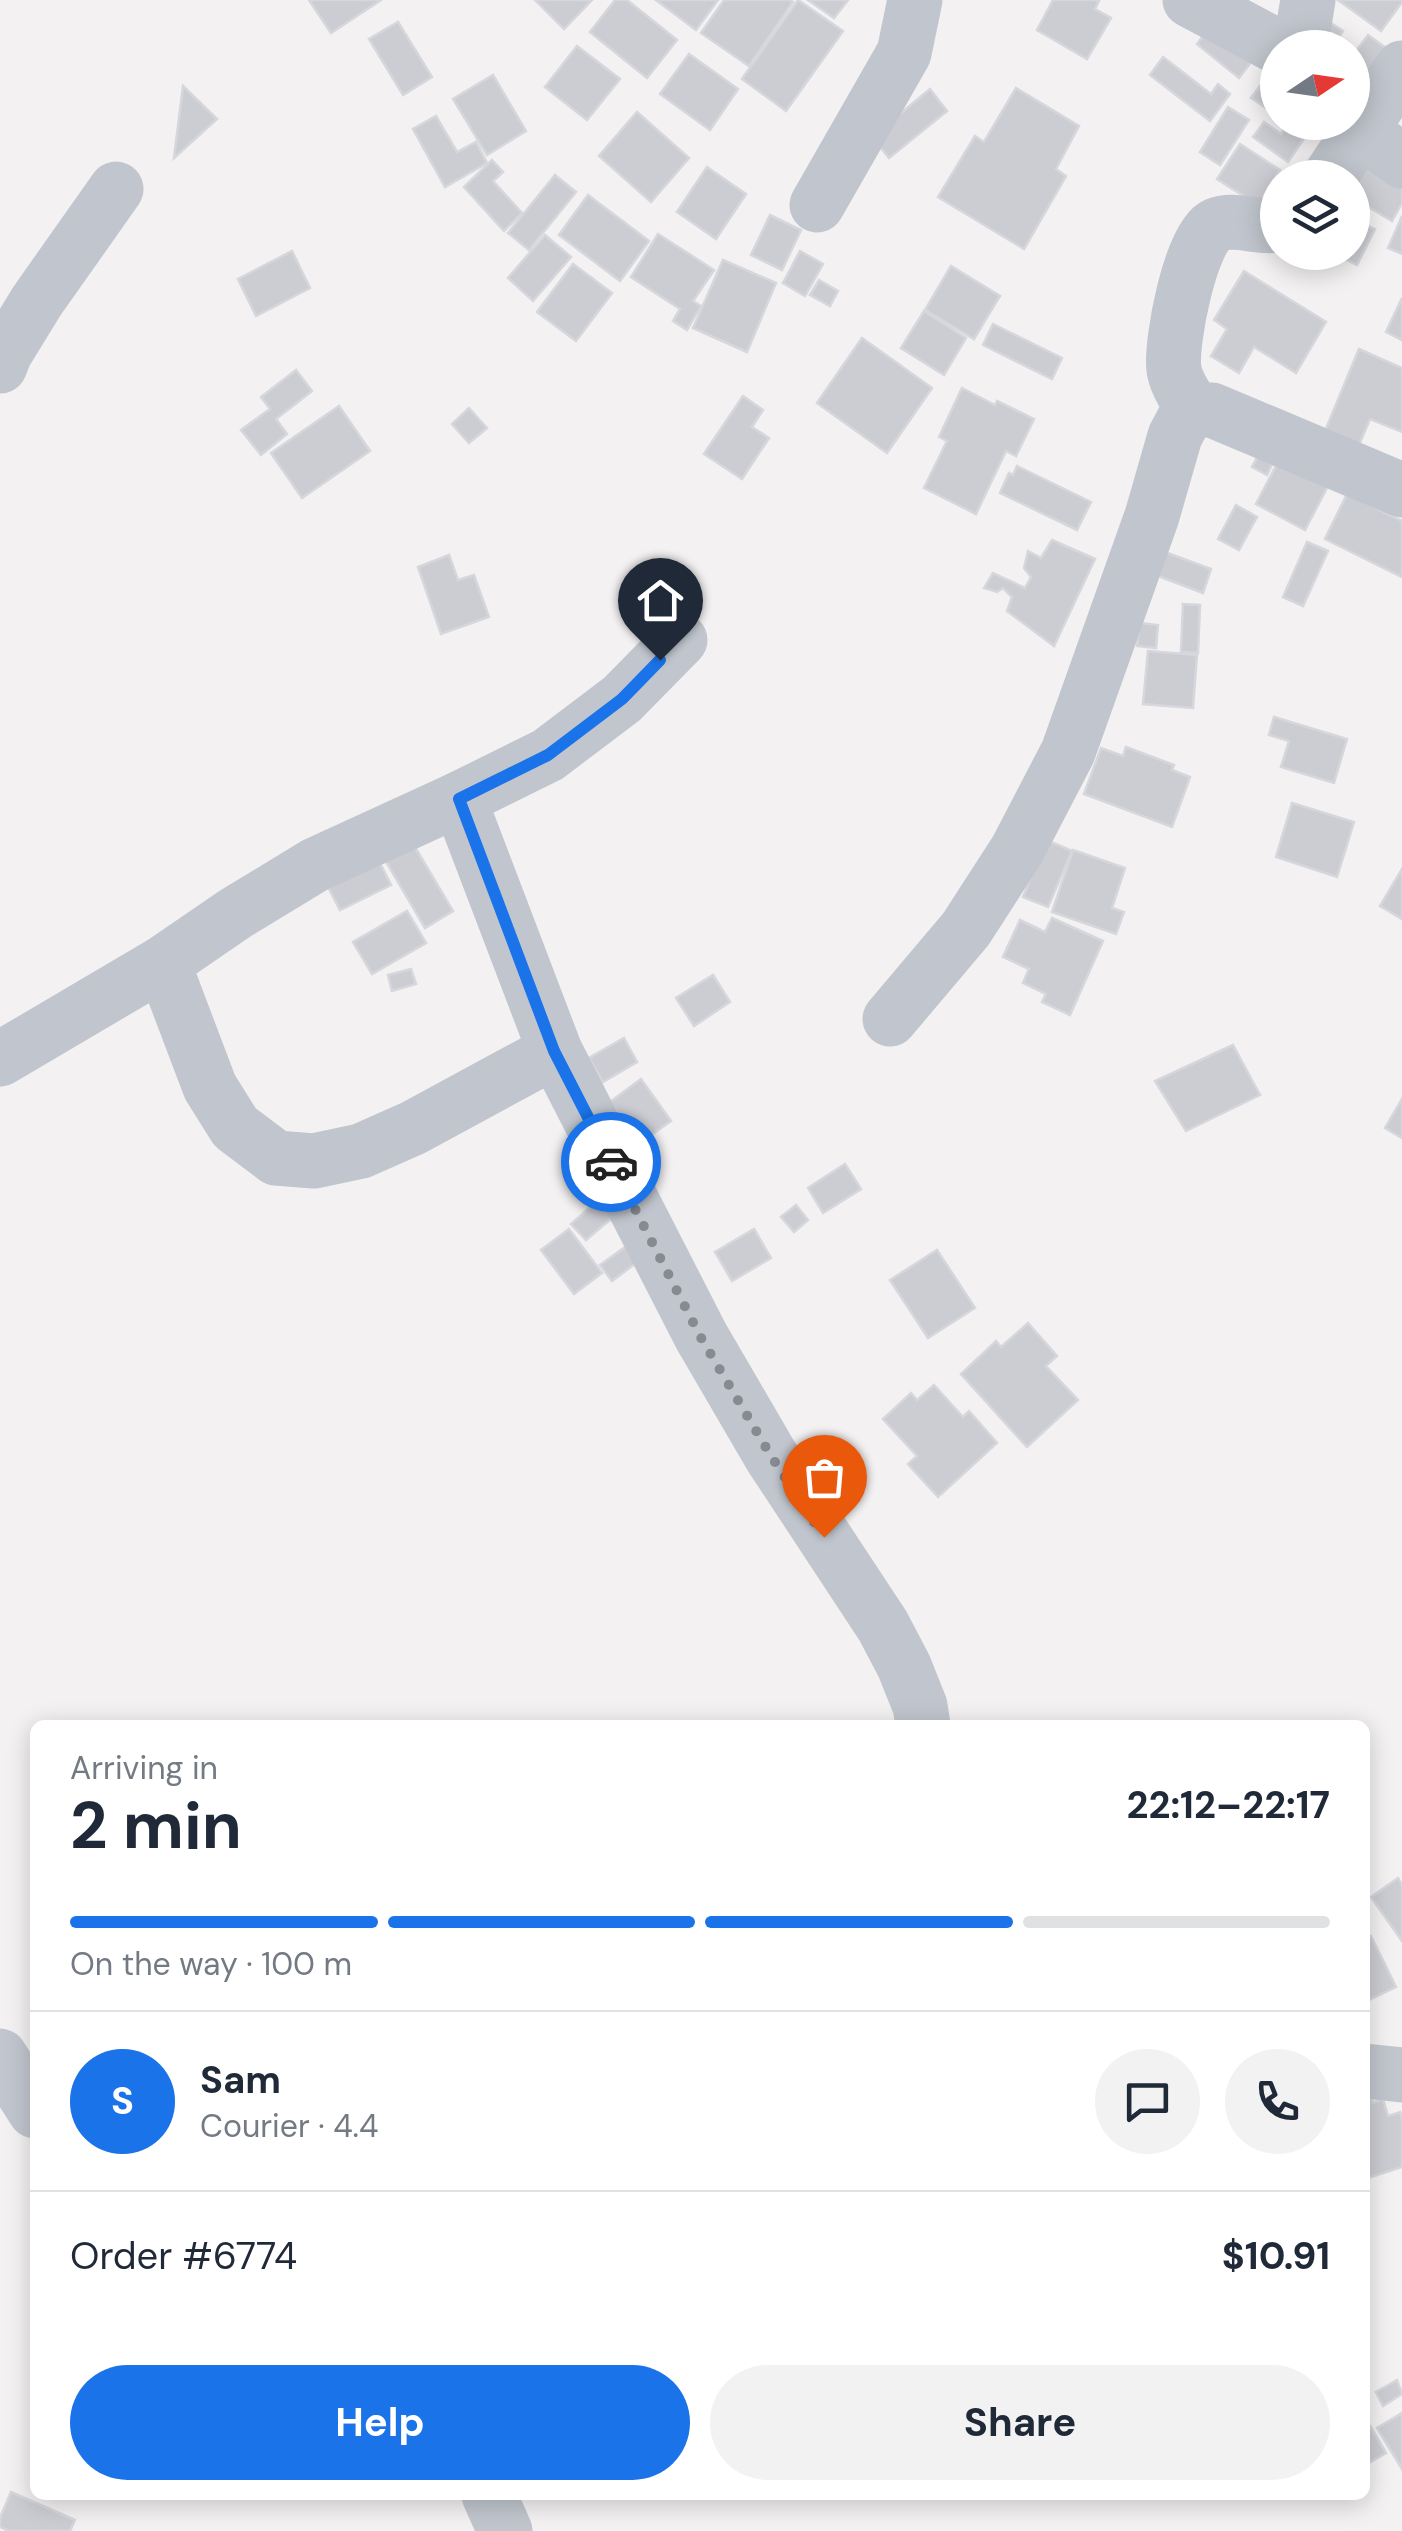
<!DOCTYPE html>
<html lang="en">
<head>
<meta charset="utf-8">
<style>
  :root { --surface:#fff; --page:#f2f2f3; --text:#1f2937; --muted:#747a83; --line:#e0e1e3; --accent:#1a73e8 }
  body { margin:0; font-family:"DM Sans",sans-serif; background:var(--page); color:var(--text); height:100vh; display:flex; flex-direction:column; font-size:38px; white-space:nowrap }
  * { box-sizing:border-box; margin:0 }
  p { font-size:32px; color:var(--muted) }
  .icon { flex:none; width:55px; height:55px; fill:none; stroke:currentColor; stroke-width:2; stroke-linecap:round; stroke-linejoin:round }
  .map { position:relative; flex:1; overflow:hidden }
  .details { position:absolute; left:30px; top:1720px; width:1340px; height:780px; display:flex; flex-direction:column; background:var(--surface); border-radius:15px; box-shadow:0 5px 25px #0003 }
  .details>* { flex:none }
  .needle { width:65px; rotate:77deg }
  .fabs { position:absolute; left:1260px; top:30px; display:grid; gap:20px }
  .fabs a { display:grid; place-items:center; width:110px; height:110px; border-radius:50%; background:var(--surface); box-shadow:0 5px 25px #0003; font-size:50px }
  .pin { position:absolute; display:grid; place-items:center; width:85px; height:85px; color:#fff; margin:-102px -42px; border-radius:50% 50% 50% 0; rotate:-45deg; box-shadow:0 0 10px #0007 }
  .pin .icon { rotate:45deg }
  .courier { position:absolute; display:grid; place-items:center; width:100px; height:100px; margin:-50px; border:8px solid #1a73e8; border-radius:50%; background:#fff; color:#222; box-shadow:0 2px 12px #0007 }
  .overview em { font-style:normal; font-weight:700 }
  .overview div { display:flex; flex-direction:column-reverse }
  .overview { display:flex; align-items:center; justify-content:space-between; height:170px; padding:0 40px }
  h1 { font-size:65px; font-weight:700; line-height:75px }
  .bar { display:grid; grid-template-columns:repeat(4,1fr); gap:15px 10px; align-content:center; height:120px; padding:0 40px }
  .bar i { height:12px; border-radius:8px; background:var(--line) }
  .bar .selected { background:var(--accent) }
  .bar p { grid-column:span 4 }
  .line { display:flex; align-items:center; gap:25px; padding:0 40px; border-top:2px solid var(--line) }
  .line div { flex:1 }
  .round { display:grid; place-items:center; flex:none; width:105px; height:105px; border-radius:52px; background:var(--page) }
  .primary-button { display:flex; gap:20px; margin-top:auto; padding:20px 40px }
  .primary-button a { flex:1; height:115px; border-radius:60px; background:var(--accent); color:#fff; font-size:40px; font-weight:700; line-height:115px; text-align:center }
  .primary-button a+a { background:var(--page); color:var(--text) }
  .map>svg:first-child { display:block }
  .building { fill:#cbcdd3; stroke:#d6d7dc; stroke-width:2.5 }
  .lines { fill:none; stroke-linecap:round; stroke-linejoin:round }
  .minor { stroke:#c1c6ce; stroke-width:55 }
  .done { stroke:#868a91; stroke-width:10; stroke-dasharray:0 18 }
  .route { stroke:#1a73e8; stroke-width:12 }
</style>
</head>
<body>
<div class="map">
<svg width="1402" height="2531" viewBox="0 0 1402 2531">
  <rect width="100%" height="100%" fill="#f3f1f1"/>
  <g class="building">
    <path d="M 309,0 L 381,0 L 331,33 Z"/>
    <path d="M 535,0 L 592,0 L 564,29 Z"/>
    <path d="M 615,0 L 627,0 L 677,40 L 647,78 L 590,32 Z"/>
    <path d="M 656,0 L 718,0 L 696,30 Z"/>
    <path d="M 724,0 L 789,0 L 793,2 L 749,66 L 701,33 Z"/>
    <path d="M 798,0 L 843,31 L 786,111 L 742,79 Z"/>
    <path d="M 808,0 L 848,0 L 834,18 Z"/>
    <path d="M 1053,0 L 1096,0 L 1099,1 L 1095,9 L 1111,18 L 1087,59 L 1037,30 Z"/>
    <path d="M 1338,0 L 1402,0 L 1402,2 L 1381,31 Z"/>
    <path d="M 1326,20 L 1343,31 L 1335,44 L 1339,48 L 1308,48 Z"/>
    <path d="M 398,22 L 432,77 L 403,95 L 369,39 Z"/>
    <path d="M 1209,28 L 1252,61 L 1239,78 L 1197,44 Z"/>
    <path d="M 1368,35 L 1389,50 L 1363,89 L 1352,82 L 1352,57 Z"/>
    <path d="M 577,46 L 620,79 L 587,120 L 545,87 Z"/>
    <path d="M 689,54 L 738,89 L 710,130 L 660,94 Z"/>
    <path d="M 1163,57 L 1211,94 L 1218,84 L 1230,94 L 1210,121 L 1150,75 Z"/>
    <path d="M 1278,61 L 1278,116 L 1251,98 Z"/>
    <path d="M 493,75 L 526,131 L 487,155 L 453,99 Z"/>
    <path d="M 183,86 L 217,119 L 174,158 Z"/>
    <path d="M 1016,88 L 1079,126 L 1056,169 L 1066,176 L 1024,249 L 938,197 L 975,136 L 984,142 Z"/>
    <path d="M 930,89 L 947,111 L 889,158 L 872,137 Z"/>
    <path d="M 1228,107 L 1249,120 L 1220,165 L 1200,152 Z"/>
    <path d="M 637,112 L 689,158 L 651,202 L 599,156 Z"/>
    <path d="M 436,116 L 457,152 L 476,142 L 487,163 L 445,187 L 413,129 Z"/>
    <path d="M 1264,122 L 1281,134 L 1285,128 L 1303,140 L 1288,162 L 1253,137 Z"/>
    <path d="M 1286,122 L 1320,122 L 1308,138 Z"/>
    <path d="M 1240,144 L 1280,170 L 1258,205 L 1217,179 Z"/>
    <path d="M 1363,155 L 1402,179 L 1402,203 L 1392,221 L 1352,197 L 1352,178 Z"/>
    <path d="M 492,160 L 503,172 L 493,181 L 522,213 L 504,231 L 464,187 Z"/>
    <path d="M 707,167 L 746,194 L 716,239 L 677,212 Z"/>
    <path d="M 555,175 L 576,192 L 529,250 L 508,233 Z"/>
    <path d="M 588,195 L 649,241 L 620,281 L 559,235 Z"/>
    <path d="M 770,215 L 801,230 L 782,270 L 751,255 Z"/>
    <path d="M 1402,216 L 1402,254 L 1388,248 Z"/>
    <path d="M 1352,219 L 1375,229 L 1357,265 L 1331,252 L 1352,252 Z"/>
    <path d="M 658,234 L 714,270 L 693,301 L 701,306 L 687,330 L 673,321 L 680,309 L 631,277 Z"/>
    <path d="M 545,235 L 571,257 L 533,301 L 508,278 Z"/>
    <path d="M 292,251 L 310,288 L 256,316 L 238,279 Z"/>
    <path d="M 800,251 L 823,264 L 805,296 L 783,283 Z"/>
    <path d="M 723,260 L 776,283 L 747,352 L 693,328 Z"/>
    <path d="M 573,264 L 612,293 L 576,341 L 537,312 Z"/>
    <path d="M 951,266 L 1000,296 L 974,339 L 925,310 Z"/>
    <path d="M 1244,271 L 1326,322 L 1296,373 L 1254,347 L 1239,373 L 1211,356 L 1227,329 L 1214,320 Z"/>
    <path d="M 819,280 L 838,291 L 830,306 L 810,295 Z"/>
    <path d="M 1402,298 L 1402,340 L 1386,332 Z"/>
    <path d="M 924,311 L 966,338 L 944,375 L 901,348 Z"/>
    <path d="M 993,324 L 1062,358 L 1052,379 L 983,345 Z"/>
    <path d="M 862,338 L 932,388 L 887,453 L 817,403 Z"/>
    <path d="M 1359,349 L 1402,368 L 1402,432 L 1370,419 L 1359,445 L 1325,431 Z"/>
    <path d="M 296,370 L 312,391 L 276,419 L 287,434 L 261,455 L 241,430 L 270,409 L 261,397 Z"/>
    <path d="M 962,388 L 995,405 L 997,401 L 1034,419 L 1016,456 L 1006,451 L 976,514 L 924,488 L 947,441 L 939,437 Z"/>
    <path d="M 743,396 L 763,410 L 752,427 L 769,438 L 742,479 L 704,454 Z"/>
    <path d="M 339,406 L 370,451 L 302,498 L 271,453 Z"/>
    <path d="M 469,408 L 487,428 L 469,443 L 452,424 Z"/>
    <path d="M 1261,450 L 1275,458 L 1267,475 L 1252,467 Z"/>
    <path d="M 1279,460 L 1328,486 L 1305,530 L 1256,504 Z"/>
    <path d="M 1017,466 L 1091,502 L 1077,530 L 1000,493 L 1009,473 L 1013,475 Z"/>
    <path d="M 1347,494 L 1402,521 L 1402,577 L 1325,539 Z"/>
    <path d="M 1236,505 L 1257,517 L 1239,550 L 1218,539 Z"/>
    <path d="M 1052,540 L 1095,559 L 1054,646 L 1007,611 L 1012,597 L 1003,588 L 997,592 L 984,588 L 993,573 L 1025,588 L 1031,577 L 1024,568 L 1028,551 L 1041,558 Z"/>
    <path d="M 1307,542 L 1328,551 L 1303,606 L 1283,597 Z"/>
    <path d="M 1154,548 L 1211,569 L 1203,593 L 1145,571 Z"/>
    <path d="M 449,555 L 458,580 L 474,575 L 489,617 L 441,634 L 418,567 Z"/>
    <path d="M 1183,604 L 1200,605 L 1198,653 L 1181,652 Z"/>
    <path d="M 1140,623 L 1158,625 L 1156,648 L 1137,646 Z"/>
    <path d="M 1148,651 L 1197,655 L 1193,708 L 1143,704 Z"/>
    <path d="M 1274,717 L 1347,739 L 1334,783 L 1281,767 L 1289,741 L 1269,735 Z"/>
    <path d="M 1126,747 L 1174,765 L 1172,770 L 1190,777 L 1172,827 L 1084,794 L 1101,748 L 1123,756 Z"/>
    <path d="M 1292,803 L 1354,822 L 1337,877 L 1276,857 Z"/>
    <path d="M 409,837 L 453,911 L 425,928 L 381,853 Z"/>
    <path d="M 1046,840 L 1072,851 L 1048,907 L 1023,897 Z"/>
    <path d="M 1073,850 L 1125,868 L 1112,908 L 1124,912 L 1116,934 L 1052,912 Z"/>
    <path d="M 377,857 L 391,885 L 340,910 L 326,883 Z"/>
    <path d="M 1402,869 L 1402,919 L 1380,906 Z"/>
    <path d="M 407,911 L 426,943 L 372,974 L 353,942 Z"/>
    <path d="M 1052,918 L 1103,941 L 1070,1015 L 1042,1002 L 1046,994 L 1023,983 L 1029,969 L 1003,957 L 1020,920 L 1045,932 Z"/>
    <path d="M 411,969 L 416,984 L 392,991 L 388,975 Z"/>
    <path d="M 713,975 L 730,1002 L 694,1026 L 676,998 Z"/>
    <path d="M 624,1038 L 637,1062 L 603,1082 L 589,1058 Z"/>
    <path d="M 1233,1045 L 1260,1095 L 1186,1131 L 1155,1081 Z"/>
    <path d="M 641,1079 L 671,1121 L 640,1143 L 610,1102 Z"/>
    <path d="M 1402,1099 L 1402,1138 L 1385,1128 Z"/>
    <path d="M 845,1164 L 861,1189 L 823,1213 L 808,1188 Z"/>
    <path d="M 598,1200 L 613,1217 L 586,1240 L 571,1224 Z"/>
    <path d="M 796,1205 L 808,1220 L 794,1232 L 781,1217 Z"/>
    <path d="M 569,1229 L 602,1273 L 574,1294 L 541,1250 Z"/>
    <path d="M 754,1229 L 771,1258 L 732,1281 L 715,1252 Z"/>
    <path d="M 628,1245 L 640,1260 L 612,1281 L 600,1265 Z"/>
    <path d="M 937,1250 L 975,1308 L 928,1338 L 890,1280 Z"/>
    <path d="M 1028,1323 L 1057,1356 L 1046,1366 L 1078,1400 L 1027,1447 L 961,1374 L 996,1341 L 1001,1347 Z"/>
    <path d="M 934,1385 L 963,1417 L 969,1411 L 997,1443 L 938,1497 L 908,1464 L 917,1456 L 883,1419 L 911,1393 L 917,1400 Z"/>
    <path d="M 1398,1878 L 1402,1885 L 1402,1941 L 1371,1897 Z"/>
    <path d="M 1371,1936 L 1396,1987 L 1365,2002 L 1365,1939 Z"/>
    <path d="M 1368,2084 L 1373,2103 L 1383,2099 L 1388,2116 L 1400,2112 L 1402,2120 L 1402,2167 L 1365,2179 L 1365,2085 Z"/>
    <path d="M 1397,2380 L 1402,2394 L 1383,2406 L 1376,2392 Z"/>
    <path d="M 1402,2413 L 1402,2469 L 1377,2428 Z"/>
    <path d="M 1365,2417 L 1386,2453 L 1365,2465 Z"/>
    <path d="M 11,2492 L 75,2520 L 70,2531 L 9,2531 L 0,2527 L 0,2518 Z"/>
  </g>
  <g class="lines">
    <g class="minor">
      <path d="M 1190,0 L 1280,48"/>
      <path d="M 1300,48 L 1308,0"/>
      <path d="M 1359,129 L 1402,161"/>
      <path d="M 1329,178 L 1402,68"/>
      <path d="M 817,205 L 904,53 L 915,0"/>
      <path d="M 0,366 L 5,353 L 37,301 L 116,189"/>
      <path d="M 1195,410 C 1186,398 1177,385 1174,370 C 1170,343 1191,235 1216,225 C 1235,217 1258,229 1278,225"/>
      <path d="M 459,799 L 555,1051 L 701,1336 L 771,1456 L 883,1626 L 904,1666 L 920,1706 L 923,1725"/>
      <path d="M 163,963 L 210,1087 L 235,1127 L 276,1158 L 314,1161 L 361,1151 L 413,1128 L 555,1051"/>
      <path d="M 890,1019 L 966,929 L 1017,850 L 1068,752 L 1152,516 L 1175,436 L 1184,419 L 1195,410 L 1212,410 L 1402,490"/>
      <path d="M 0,1059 L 163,963 L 236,913 L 315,865 L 459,799 L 548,755 L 622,699 L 680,640"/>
      <path d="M 0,2056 L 35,2111"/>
      <path d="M 1365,2071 L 1402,2075"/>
      <path d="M 489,2495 L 505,2531"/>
    </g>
  </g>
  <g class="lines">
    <path class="done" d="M 611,1162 L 700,1336 L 771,1456 L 824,1537"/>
    <path class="route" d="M 611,1162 L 554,1051 L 459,799 L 548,755 L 622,699 L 660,660"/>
  </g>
</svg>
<div class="fabs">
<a><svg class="needle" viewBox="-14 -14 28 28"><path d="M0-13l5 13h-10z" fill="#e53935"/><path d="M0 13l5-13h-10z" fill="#747a83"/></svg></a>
<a><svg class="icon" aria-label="layers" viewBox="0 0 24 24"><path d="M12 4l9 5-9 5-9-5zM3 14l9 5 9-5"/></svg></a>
</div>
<div class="pin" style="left:824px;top:1537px;background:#ea580c"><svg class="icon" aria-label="bag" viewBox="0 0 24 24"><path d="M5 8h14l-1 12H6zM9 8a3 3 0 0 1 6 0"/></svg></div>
<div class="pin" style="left:660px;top:660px;background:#1f2937"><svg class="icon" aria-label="home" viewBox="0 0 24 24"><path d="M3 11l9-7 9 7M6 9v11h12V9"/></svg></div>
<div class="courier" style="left:611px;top:1162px"><svg class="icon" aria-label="car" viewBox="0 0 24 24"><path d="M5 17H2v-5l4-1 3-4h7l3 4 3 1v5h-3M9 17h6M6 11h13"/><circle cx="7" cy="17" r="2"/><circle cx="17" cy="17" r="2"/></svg></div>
<section class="details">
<div class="overview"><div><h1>2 min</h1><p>Arriving in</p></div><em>22:12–22:17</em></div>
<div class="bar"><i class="selected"></i><i class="selected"></i><i class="selected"></i><i></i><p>On the way · 100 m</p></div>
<div class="line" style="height:180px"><b class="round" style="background:var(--accent);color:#fff">S</b><div><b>Sam</b><p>Courier · 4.4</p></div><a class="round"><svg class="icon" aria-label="chat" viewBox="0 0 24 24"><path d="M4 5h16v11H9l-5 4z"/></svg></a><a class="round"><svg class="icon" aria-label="phone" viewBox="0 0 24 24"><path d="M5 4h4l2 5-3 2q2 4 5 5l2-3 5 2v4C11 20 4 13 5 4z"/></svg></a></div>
<div class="line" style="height:130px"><div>Order #6774</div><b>$10.91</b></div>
<div class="primary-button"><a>Help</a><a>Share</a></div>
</section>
</div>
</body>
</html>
